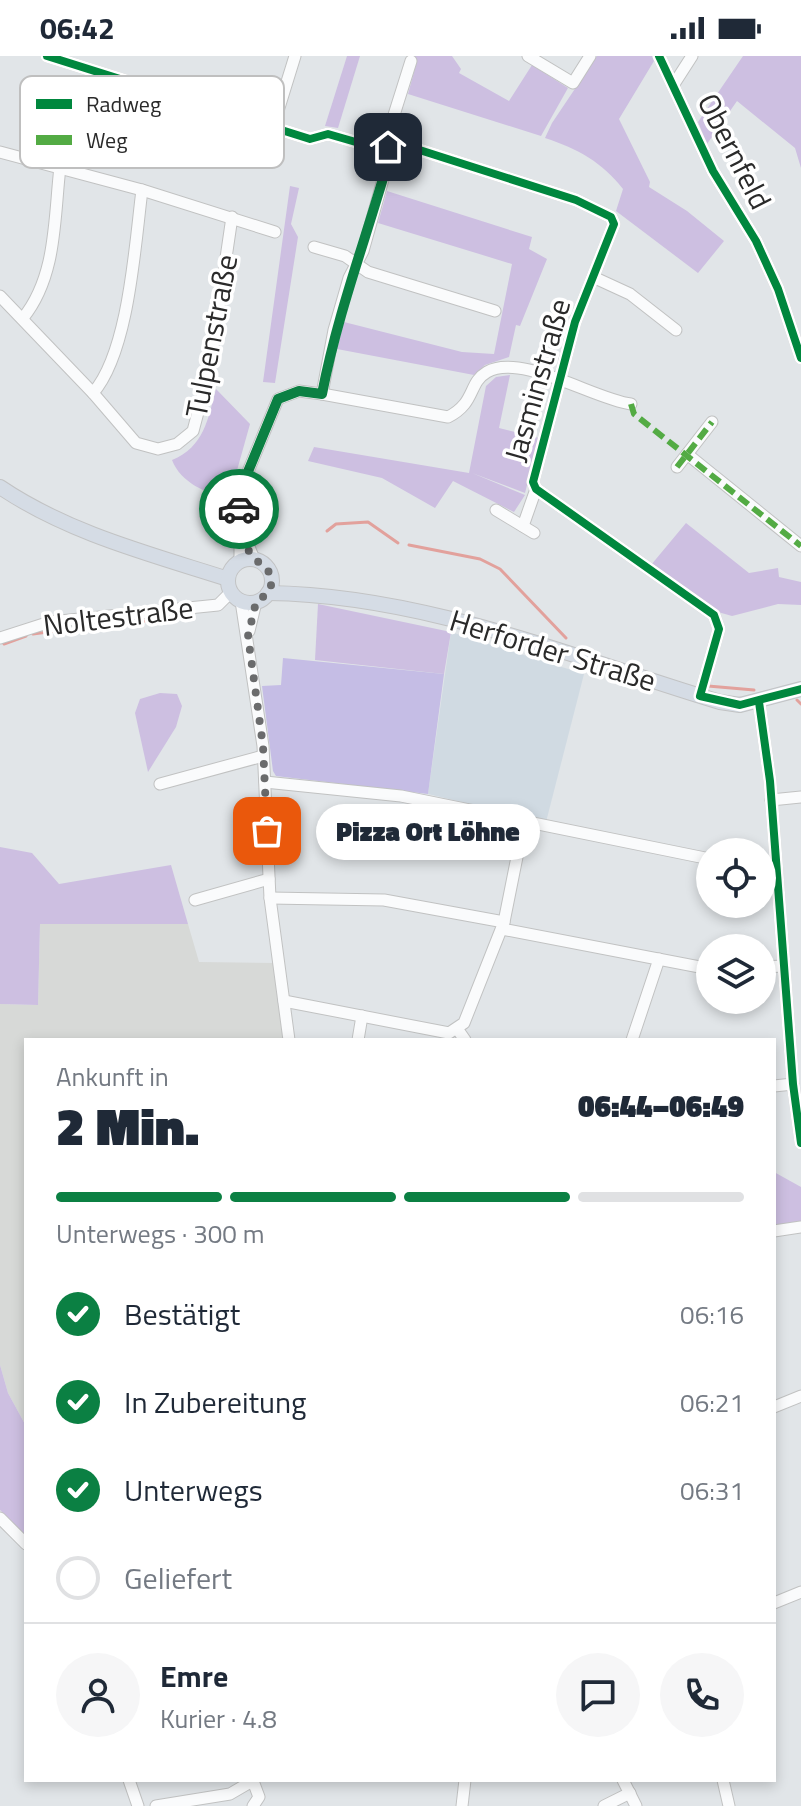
<!DOCTYPE html>
<html lang="de">
<head>
<meta charset="utf-8">
<style>
  :root { --surface:#fff; --page:#f6f6f7; --text:#1f2937; --muted:#747a83; --line:#e0e1e3; --accent:#0b8043 }
  body { margin:0; font-family:"Titillium Web",sans-serif; background:var(--page); color:var(--text); height:100vh; display:flex; flex-direction:column; font-size:30px; white-space:nowrap }
  * { box-sizing:border-box; margin:0 }
  p { font-size:26px; color:var(--muted) }
  .icon { flex:none; width:44px; height:44px; fill:none; stroke:currentColor; stroke-width:2; stroke-linecap:round; stroke-linejoin:round }
  .map { position:relative; flex:1; overflow:hidden }
  .side { position:absolute; left:24px; top:982px; width:752px; height:744px; display:flex; flex-direction:column; background:var(--surface); border-radius:0px; box-shadow:0 4px 12px #0003 }
  .side>* { flex:none }
  .tools { position:absolute; left:696px; top:782px; display:grid; gap:16px }
  .tools a { display:grid; place-items:center; width:80px; height:80px; border-radius:50%; background:var(--surface); box-shadow:0 4px 12px #0003; font-size:40px }
  .pin { position:absolute; display:grid; place-items:center; width:68px; height:68px; color:#fff; margin:-34px; border-radius:16px; box-shadow:0 4px 12px #0006 }
  .courier { position:absolute; display:grid; place-items:center; width:80px; height:80px; margin:-40px; border:6px solid #0b8043; border-radius:50%; background:#fff; color:#222; box-shadow:0 2px 10px #0007 }
  .bubble { position:absolute; height:56px; border-radius:28px; background:var(--surface); box-shadow:0 4px 12px #0003; font-size:26px; font-weight:800; line-height:56px; text-align:center }
  .headline em { font-style:normal; font-weight:800 }
  .headline div { display:flex; flex-direction:column-reverse }
  .headline { display:flex; align-items:center; justify-content:space-between; height:136px; padding:0 32px }
  h1 { font-size:52px; font-weight:800; line-height:60px }
  .bar { display:grid; grid-template-columns:repeat(4,1fr); gap:12px 8px; align-content:center; height:96px; padding:0 32px }
  .bar i { height:10px; border-radius:6px; background:var(--line) }
  .bar .selected { background:var(--accent) }
  .bar p { grid-column:span 4 }
  .line { display:flex; align-items:center; gap:20px; padding:0 32px; border-top:2px solid var(--line) }
  .line div { flex:1 }
  .round { display:grid; place-items:center; flex:none; width:84px; height:84px; border-radius:42px; background:var(--page) }
  ol { padding:0 32px; list-style:none }
  li { display:flex; align-items:center; gap:24px; height:88px }
  li p { margin-inline-start:auto }
  li .icon { padding:8px; border-radius:50%; background:var(--accent); color:#fff; stroke-width:4 }
  li:last-child { color:var(--muted) }
  li i { width:44px; height:44px; border:4px solid var(--line); border-radius:50% }
  .status { display:flex; justify-content:space-between; align-items:center; height:56px; padding:0 40px; background:var(--surface); direction:ltr }
  .status svg { height:22px; fill:currentColor }
  .map>svg:first-child { display:block }
  .industrial { fill:#d7d9d7 }
  .education { fill:#d0dae2 }
  .green { fill:#cdbfe1 }
  .pitch { fill:#c5bde5 }
  .lines { fill:none; stroke-linecap:round; stroke-linejoin:round }
  .stream { stroke:#e2a19c; stroke-width:3 }
  .minor-casing { stroke:#c1c2c2; stroke-width:13 }
  .major-casing { stroke:#c2c3c4; stroke-width:16 }
  .minor { stroke:#fafbfc; stroke-width:11 }
  .major { stroke:#d5dce5; stroke-width:14 }
  .quiet { stroke:#53ab44; stroke-width:6; stroke-dasharray:12 6; stroke-linecap:butt }
  .cycleway-casing { stroke:#fff; stroke-width:13 }
  .cycleway { stroke:#00873e; stroke-width:8 }
  .done { stroke:#6a6b6c; stroke-width:8; stroke-dasharray:0 14.4 }
  .route { stroke:#0b8043; stroke-width:10 }
  .labels { text-anchor:middle; dominant-baseline:central; stroke-width:7; stroke-linejoin:round; paint-order:stroke }
  .street-label { font-size:30px; fill:#2a2a2a; stroke:#fff }
  .key { fill:#fff; stroke:#bfbfbf; stroke-width:2 }
  .key-label { font-size:22px; fill:#2a2a2a }
</style>
</head>
<body>
<div class="status"><b>06:42</b><svg viewBox="0 0 49 12"><path d="M0 12V9h3v3zM5 12V6h3v6zM10 12V3h3v9zM15 12V0h3v12zM26 1h20v11H26zM47 4h2v5h-2z"/></svg></div>
<div class="map">
<svg width="801" height="1750" viewBox="0 0 801 1750">
  <rect width="100%" height="100%" fill="#e1e5e8"/>
  <path class="industrial" d="M 74,865 L 188,868 L 199,906 L 274,907 L 284,984 L 26,984 L 26,1370 L 8,1337 L 0,1309 L 0,948 L 38,949 L 40,868 Z"/>
  <path class="education" d="M 451,576 L 584,618 L 546,766 L 428,738 Z"/>
  <g class="green">
    <path d="M 347,0 L 360,0 L 338,72 L 325,70 Z"/>
    <path d="M 408,0 L 452,0 L 461,13 L 459,17 L 509,45 L 532,9 L 568,32 L 541,80 L 408,38 L 417,5 Z"/>
    <path d="M 597,0 L 652,0 L 654,5 L 619,63 L 650,126 L 649,131 L 687,155 L 724,185 L 698,217 L 616,155 L 623,133 C 602,106 578,93 545,82 L 552,67 Z"/>
    <path d="M 743,0 L 801,0 L 801,112 L 795,92 L 737,45 L 707,88 L 698,66 Z"/>
    <path d="M 290,130 L 299,132 L 291,168 L 298,181 L 275,327 L 263,326 Z"/>
    <path d="M 387,135 L 532,181 L 529,193 L 547,203 L 520,270 L 516,269 L 509,301 L 485,309 L 474,319 L 337,293 L 344,266 L 462,296 L 494,298 L 512,208 L 378,167 Z"/>
    <path d="M 510,319 L 499,372 L 539,382 L 525,437 L 472,417 L 525,439 L 514,456 L 453,425 L 435,452 L 382,422 L 308,405 L 314,391 L 469,417 L 486,330 L 496,321 Z"/>
    <path d="M 216,333 L 250,368 L 229,443 C 206,437 181,427 172,404 C 204,391 208,363 216,333 Z"/>
    <path d="M 686,467 L 749,517 L 778,512 L 779,521 L 801,526 L 801,549 L 778,548 L 732,560 L 718,556 L 651,509 Z"/>
    <path d="M 318,548 L 451,576 L 444,618 L 315,604 Z"/>
    <path d="M 160,637 L 177,638 L 182,650 L 176,671 L 148,716 L 135,657 L 140,643 Z"/>
    <path d="M 0,791 L 32,797 L 59,828 L 171,809 L 188,868 L 40,868 L 38,949 L 0,948 Z"/>
    <path d="M 774,1116 L 801,1131 L 801,1169 L 774,1172 Z"/>
    <path d="M 0,1309 L 8,1337 L 26,1370 L 26,1480 L 0,1454 Z"/>
  </g>
  <path class="pitch" d="M 283,602 L 444,618 L 428,738 L 276,720 L 273,715 L 262,630 L 281,629 Z"/>
  <g class="lines">
    <g class="stream">
      <path d="M 327,475 L 336,468 L 368,466 L 398,487"/>
      <path d="M 409,489 L 480,503 L 500,513 L 566,582"/>
      <path d="M 159,563 L 192,557"/>
      <path d="M 148,565 L 155,564"/>
      <path d="M 124,570 L 145,565"/>
      <path d="M 96,572 L 116,571"/>
      <path d="M 61,575 L 89,573"/>
      <path d="M 33,578 L 55,575"/>
      <path d="M 4,588 L 26,580"/>
      <path d="M 708,630 L 754,634"/>
      <path d="M 797,644 L 801,648"/>
    </g>
    <defs>
      <g id="minor">
        <path d="M 47,0 L 310,83 L 328,78 L 373,91 L 407,90 L 576,144 L 611,161 L 614,168 L 575,266 L 533,426 L 536,433 L 714,559 L 719,573 L 700,640"/>
        <path d="M 528,0 L 573,27 L 590,0"/>
        <path d="M 659,0 L 713,115 L 756,185 L 778,233 L 801,302"/>
        <path d="M 674,28 L 692,0"/>
        <path d="M 273,71 L 295,0"/>
        <path d="M 0,96 L 142,134 L 275,176"/>
        <path d="M 314,191 L 345,200 L 368,216 L 495,255"/>
        <path d="M 593,221 L 630,238 L 676,274"/>
        <path d="M 0,240 L 93,337 L 136,387 L 158,393 L 177,388 L 193,375 L 210,311 L 232,161"/>
        <path d="M 23,262 C 57,220 54,162 60,111"/>
        <path d="M 93,337 C 129,296 135,188 142,134"/>
        <path d="M 322,338 L 448,361 C 476,347 468,327 487,316 C 520,296 596,344 631,348"/>
        <path d="M 687,398 L 801,490"/>
        <path d="M 677,411 L 712,366"/>
        <path d="M 496,454 L 534,477"/>
        <path d="M 523,470 L 536,433"/>
        <path d="M 242,474 L 254,503"/>
        <path d="M 240,504 L 240,435 L 278,343 L 299,335 L 322,338 L 334,274 L 349,222 L 363,195 L 389,102 L 388,78 L 411,5"/>
        <path d="M 241,545 L 263,690 L 270,842 L 289,984"/>
        <path d="M 249,575 L 256,546"/>
        <path d="M 0,582 L 50,566 L 218,549 L 231,536"/>
        <path d="M 759,646 L 770,725 L 793,1028 L 801,1087"/>
        <path d="M 265,726 L 401,740 L 710,803"/>
        <path d="M 160,728 L 263,700"/>
        <path d="M 771,744 L 801,741"/>
        <path d="M 270,842 L 384,844 L 504,866"/>
        <path d="M 195,844 L 269,823"/>
        <path d="M 502,873 L 710,913"/>
        <path d="M 762,911 L 783,910"/>
        <path d="M 284,945 L 449,977 L 464,967 L 504,866 L 524,766"/>
        <path d="M 458,974 L 465,984"/>
        <path d="M 358,984 L 362,960"/>
        <path d="M 632,984 L 659,903"/>
        <path d="M 774,1030 L 793,1028"/>
        <path d="M 774,1175 L 801,1171"/>
        <path d="M 774,1351 L 801,1340"/>
        <path d="M 0,1462 L 26,1488"/>
        <path d="M 774,1547 L 801,1536"/>
        <path d="M 129,1724 L 138,1750"/>
        <path d="M 623,1724 L 636,1750"/>
        <path d="M 723,1724 L 729,1750"/>
        <path d="M 253,1725 L 259,1741 L 253,1750"/>
        <path d="M 156,1750 L 230,1738 L 254,1724"/>
        <path d="M 462,1750 L 465,1724"/>
        <path d="M 604,1750 L 630,1737"/>
      </g>
      <g id="major">
        <path d="M 0,431 C 68,477 150,498 228,523"/>
        <circle cx="250" cy="525" r="22"/>
        <path d="M 268,537 C 425,539 571,601 720,646 L 740,649 L 801,633"/>
      </g>
    </defs>
    <use href="#minor" class="minor-casing"/>
    <use href="#major" class="major-casing"/>
    <use href="#minor" class="minor"/>
    <use href="#major" class="major"/>
    <g class="quiet">
      <path d="M 631,348 L 634,358 L 801,490"/>
      <path d="M 677,411 L 712,366"/>
    </g>
    <defs>
      <g id="cycleway">
        <path d="M 47,0 L 310,83 L 328,78 L 373,91 L 407,90 L 576,144 L 611,161 L 614,168 L 575,266 L 533,426 L 536,433 L 714,559 L 719,573 L 700,640 L 740,649 L 801,633"/>
        <path d="M 659,0 L 713,115 L 756,185 L 778,233 L 801,302"/>
        <path d="M 759,646 L 770,725 L 793,1028 L 801,1087"/>
      </g>
    </defs>
    <use href="#cycleway" class="cycleway-casing"/>
    <use href="#cycleway" class="cycleway"/>
  </g>
  <g class="lines">
    <path class="done" d="M 239,453 C 240,467 243,491 254,502 C 265,513 278,517 268,537 L 256,546 L 248,580 L 263,690 L 267,775"/>
    <path class="route" d="M 239,453 L 240,435 L 278,343 L 299,335 L 322,338 C 338,256 366,183 389,102 L 388,91"/>
  </g>
  <g class="labels">
    <g class="street-label">
      <text transform="translate(735 95) rotate(63)">Obernfeld</text>
      <text transform="translate(211 280) rotate(-79)">Tulpenstraße</text>
      <text transform="translate(537 324) rotate(-74)">Jasminstraße</text>
      <text transform="translate(118 560) rotate(-7)">Noltestraße</text>
      <text transform="translate(553 594) rotate(17)">Herforder Straße</text>
    </g>
  </g>
  <rect x="20" y="20" width="264" height="92" rx="12" class="key"/>
  <rect x="36" y="43" width="36" height="10" fill="#00873e"/>
  <rect x="36" y="79" width="36" height="10" fill="#53ab44"/>
  <g class="key-label">
    <text x="86" y="56">Radweg</text>
    <text x="86" y="92">Weg</text>
  </g>
</svg>
<div class="tools">
<a><svg class="icon" aria-label="locate" viewBox="0 0 24 24"><circle cx="12" cy="12" r="6"/><path d="M12 2v4M12 18v4M2 12h4M18 12h4"/></svg></a>
<a><svg class="icon" aria-label="layers" viewBox="0 0 24 24"><path d="M12 4l9 5-9 5-9-5zM3 14l9 5 9-5"/></svg></a>
</div>
<div class="pin" style="left:267px;top:775px;background:#ea580c"><svg class="icon" aria-label="bag" viewBox="0 0 24 24"><path d="M5 8h14l-1 12H6zM9 8a3 3 0 0 1 6 0"/></svg></div>
<div class="pin" style="left:388px;top:91px;background:#1f2937"><svg class="icon" aria-label="home" viewBox="0 0 24 24"><path d="M3 11l9-7 9 7M6 9v11h12V9"/></svg></div>
<div class="courier" style="left:239px;top:453px"><svg class="icon" aria-label="car" viewBox="0 0 24 24"><path d="M5 17H2v-5l4-1 3-4h7l3 4 3 1v5h-3M9 17h6M6 11h13"/><circle cx="7" cy="17" r="2"/><circle cx="17" cy="17" r="2"/></svg></div>
<div class="bubble" style="left:316px;top:748px;width:224px">Pizza Ort Löhne</div>
<section class="side">
<div class="headline"><div><h1>2 Min.</h1><p>Ankunft in</p></div><em>06:44–06:49</em></div>
<div class="bar"><i class="selected"></i><i class="selected"></i><i class="selected"></i><i></i><p>Unterwegs · 300 m</p></div>
<ol>
<li><svg class="icon" aria-label="check" viewBox="0 0 24 24"><path d="M5 12l5 5 9-10"/></svg>Bestätigt<p>06:16</p></li>
<li><svg class="icon" aria-label="check" viewBox="0 0 24 24"><path d="M5 12l5 5 9-10"/></svg>In Zubereitung<p>06:21</p></li>
<li><svg class="icon" aria-label="check" viewBox="0 0 24 24"><path d="M5 12l5 5 9-10"/></svg>Unterwegs<p>06:31</p></li>
<li><i></i>Geliefert</li>
</ol>
<div class="line" style="height:144px"><a class="round"><svg class="icon" aria-label="person" viewBox="0 0 24 24"><circle cx="12" cy="8" r="4"/><path d="M4 21q1-7 8-7t8 7"/></svg></a><div><b>Emre</b><p>Kurier · 4.8</p></div><a class="round"><svg class="icon" aria-label="chat" viewBox="0 0 24 24"><path d="M4 5h16v11H9l-5 4z"/></svg></a><a class="round"><svg class="icon" aria-label="phone" viewBox="0 0 24 24"><path d="M5 4h4l2 5-3 2q2 4 5 5l2-3 5 2v4C11 20 4 13 5 4z"/></svg></a></div>
</section>
</div>
</body>
</html>
